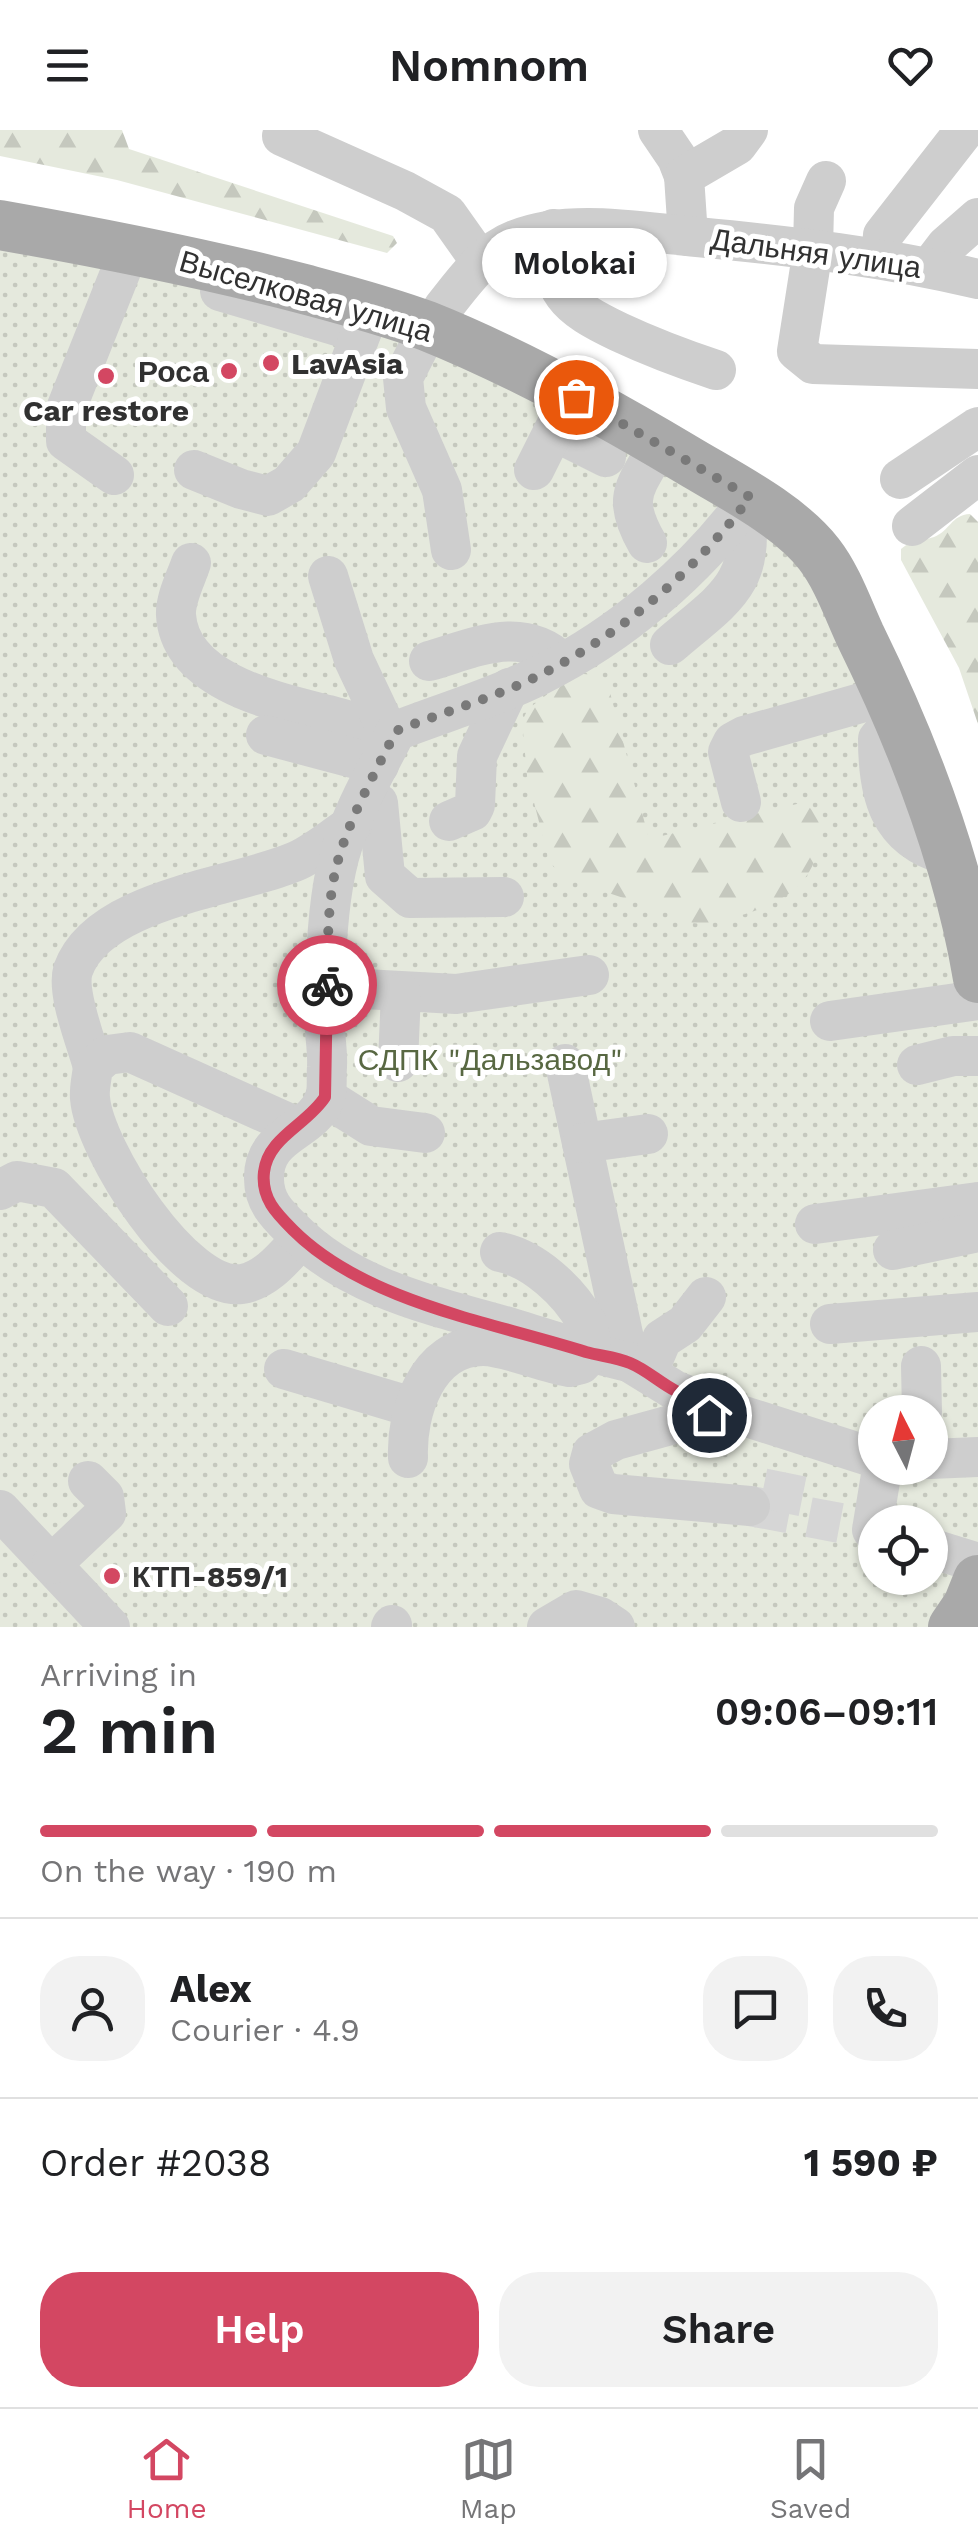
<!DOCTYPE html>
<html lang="en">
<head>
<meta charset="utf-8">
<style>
  :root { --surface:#fff; --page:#f2f2f2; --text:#202124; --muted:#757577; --line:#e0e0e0; --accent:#d34762 }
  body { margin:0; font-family:"Work Sans",sans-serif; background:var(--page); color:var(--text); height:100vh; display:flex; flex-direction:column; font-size:38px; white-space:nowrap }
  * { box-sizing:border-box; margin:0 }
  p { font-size:32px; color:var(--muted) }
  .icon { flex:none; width:55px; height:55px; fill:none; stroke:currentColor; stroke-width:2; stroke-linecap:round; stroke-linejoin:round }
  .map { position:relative; height:1497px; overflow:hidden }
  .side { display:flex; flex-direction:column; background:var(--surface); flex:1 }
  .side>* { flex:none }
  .needle { width:65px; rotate:354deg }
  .buttons { position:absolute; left:858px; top:1265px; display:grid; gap:20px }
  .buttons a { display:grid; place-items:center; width:90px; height:90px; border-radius:50%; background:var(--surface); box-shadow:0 2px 8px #0004; font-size:50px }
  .pin { position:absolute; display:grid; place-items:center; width:85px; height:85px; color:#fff; margin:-42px; border:5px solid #fff; border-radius:50%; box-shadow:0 2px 10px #0007 }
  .courier { position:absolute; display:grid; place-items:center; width:100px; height:100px; margin:-50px; border:8px solid #d34762; border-radius:50%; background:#fff; color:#222; box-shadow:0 2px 12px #0007 }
  .bubble { position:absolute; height:70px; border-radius:35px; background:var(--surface); box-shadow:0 2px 8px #0004; font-size:32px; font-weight:600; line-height:70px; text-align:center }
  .summary em { font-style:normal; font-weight:600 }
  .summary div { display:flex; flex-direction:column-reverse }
  .summary { display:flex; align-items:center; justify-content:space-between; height:170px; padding:0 40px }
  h1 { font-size:65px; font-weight:600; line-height:75px }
  .bar { display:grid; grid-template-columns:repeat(4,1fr); gap:15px 10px; align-content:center; height:120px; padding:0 40px }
  .bar i { height:12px; border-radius:8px; background:var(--line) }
  .bar .current { background:var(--accent) }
  .bar p { grid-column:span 4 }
  .line { display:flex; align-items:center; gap:25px; padding:0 40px; border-top:2px solid var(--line) }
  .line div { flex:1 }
  .round { display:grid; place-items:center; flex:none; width:105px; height:105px; border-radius:40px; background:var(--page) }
  .action { display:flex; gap:20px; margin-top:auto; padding:20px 40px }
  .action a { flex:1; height:115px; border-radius:40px; background:var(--accent); color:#fff; font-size:40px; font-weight:600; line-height:115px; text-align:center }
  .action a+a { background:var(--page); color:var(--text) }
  header { display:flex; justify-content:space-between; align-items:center; height:130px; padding:0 40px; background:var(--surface); font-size:45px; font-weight:600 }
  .dock { display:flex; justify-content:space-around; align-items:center; height:140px; border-top:2px solid var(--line); background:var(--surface); font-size:28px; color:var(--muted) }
  .dock a { display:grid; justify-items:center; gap:5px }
  .dock .current { color:var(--accent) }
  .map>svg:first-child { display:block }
  .grass { fill:url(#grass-dots); fill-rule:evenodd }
  .forest { fill:url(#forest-firs) }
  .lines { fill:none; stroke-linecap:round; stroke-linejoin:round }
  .minor-tunnel { stroke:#d6d6d6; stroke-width:40; stroke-dasharray:40 20; stroke-linecap:butt }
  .minor { stroke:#cecece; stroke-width:40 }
  .major { stroke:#a9a9a9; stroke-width:50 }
  .done { stroke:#797979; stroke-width:10; stroke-dasharray:0 18 }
  .route { stroke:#d34762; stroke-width:12 }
  .poi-dot { fill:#d34762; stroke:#fff; stroke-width:4 }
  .labels { text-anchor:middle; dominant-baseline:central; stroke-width:10; stroke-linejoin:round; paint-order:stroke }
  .street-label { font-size:30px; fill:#313131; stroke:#fff }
  .poi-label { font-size:30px; font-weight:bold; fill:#313131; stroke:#fff; text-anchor:start }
  .park-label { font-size:30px; fill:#586842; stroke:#fff }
</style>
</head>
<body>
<header><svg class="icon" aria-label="menu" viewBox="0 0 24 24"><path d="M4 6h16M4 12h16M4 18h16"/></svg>Nomnom<svg class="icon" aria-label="heart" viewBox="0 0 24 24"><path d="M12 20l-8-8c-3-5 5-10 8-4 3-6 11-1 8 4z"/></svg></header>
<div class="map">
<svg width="978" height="1497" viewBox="0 0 978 1497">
  <defs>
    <pattern id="grass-dots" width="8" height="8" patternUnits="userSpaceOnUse" patternTransform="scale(2.5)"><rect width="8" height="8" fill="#e5e9dd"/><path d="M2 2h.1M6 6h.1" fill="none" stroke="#c5c8be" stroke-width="1.8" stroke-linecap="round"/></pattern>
    <pattern id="forest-firs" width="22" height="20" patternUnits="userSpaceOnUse" patternTransform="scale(2.5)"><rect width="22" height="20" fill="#e5e9dd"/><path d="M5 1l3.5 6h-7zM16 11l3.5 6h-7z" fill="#c5c8be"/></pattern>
  </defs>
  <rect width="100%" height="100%" fill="#fff"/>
  <path class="grass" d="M 0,90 L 422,200 L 814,430 L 978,870 L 978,1429 L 947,1497 L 0,1497 ZM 875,1282 L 930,1282 L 930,1338 L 875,1338 ZM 875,1392 L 930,1392 L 930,1448 L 875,1448 Z"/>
  <g class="forest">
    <path d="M 0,0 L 122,0 L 129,19 L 393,106 L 397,113 L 387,123 L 117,50 L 0,26 Z"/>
    <path d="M 970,384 L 978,392 L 978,594 L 959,538 L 901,430 L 901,419 C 916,407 919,412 934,407 C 950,401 951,385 970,384 Z"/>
    <path d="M 575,543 L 593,545 L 608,555 L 649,709 L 801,673 C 815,678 821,689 820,703 C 817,758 778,775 732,788 C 715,792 694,799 680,787 L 564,748 L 549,731 L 527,645 L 522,591 L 528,579 Z"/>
  </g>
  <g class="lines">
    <g class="minor-tunnel">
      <path d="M 750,1376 L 840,1393"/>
      <path d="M 779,1382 L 790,1327"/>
    </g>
    <g class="minor">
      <path d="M 658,0 L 677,28 L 684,46"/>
      <path d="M 282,6 L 405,61 L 447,84 L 481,132"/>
      <path d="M 826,51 L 814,78 L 813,119 L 797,221 L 813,234 L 978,239"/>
      <path d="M 553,99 C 547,162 567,177 619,202 C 651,217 683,229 716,240"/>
      <path d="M 688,106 L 684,46 L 737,15 L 748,0"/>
      <path d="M 881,129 L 883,105 L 965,0"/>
      <path d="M 930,137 L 946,116 L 978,88"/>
      <path d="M 220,161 L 361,203"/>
      <path d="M 443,178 C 463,153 484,122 515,110 C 569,88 640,102 697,107 C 792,116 885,127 978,149"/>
      <path d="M 429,197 L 403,248 L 406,278 L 442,360 L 451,420"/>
      <path d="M 554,301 L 606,327"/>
      <path d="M 194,340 L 241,359 L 268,366 L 289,354 L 316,323 L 371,177"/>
      <path d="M 534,340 L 561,286 L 575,267"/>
      <path d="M 114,345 L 66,311 L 66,279 L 130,118"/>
      <path d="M 900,349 L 978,297"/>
      <path d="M 912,396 L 978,345"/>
      <path d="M 647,413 C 620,366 636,357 660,313"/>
      <path d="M 191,433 C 186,448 175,469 176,485 C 180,552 277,572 328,585 C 351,591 373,599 396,601"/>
      <path d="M 328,446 L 354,530 L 387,600"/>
      <path d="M 670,515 C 723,469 758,454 744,376"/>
      <path d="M 429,531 C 475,518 522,494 562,532"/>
      <path d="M 899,585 L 878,609 C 878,664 888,709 947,725"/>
      <path d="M 266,605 L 379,635"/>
      <path d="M 364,665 L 378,673 L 385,746 L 410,768 L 504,767"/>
      <path d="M 741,672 L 728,622 L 733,612 L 744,606 L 889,565"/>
      <path d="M 449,691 L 472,681 L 475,675 L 477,626 L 509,558"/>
      <path d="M 327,857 L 456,864 L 589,845"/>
      <path d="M 830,891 L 978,870"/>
      <path d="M 398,932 L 401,863"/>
      <path d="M 565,934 L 629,1232 L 676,1261 L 725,1280 L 875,1328"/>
      <path d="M 917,935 L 953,926 L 978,926"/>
      <path d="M 93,937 C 87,914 66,863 73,840 C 98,769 232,758 294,732 C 314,724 333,707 352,695"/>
      <path d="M 325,967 L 371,996 L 425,1003"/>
      <path d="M 297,997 L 130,922 L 107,925 L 93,937 C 92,947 89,958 90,968 C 94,1019 184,1162 242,1154 C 267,1150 285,1126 301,1109"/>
      <path d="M 582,1013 L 648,1004"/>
      <path d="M 0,1060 L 17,1051 L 54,1058 L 168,1176"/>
      <path d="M 815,1094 L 978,1072"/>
      <path d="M 893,1120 L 978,1102"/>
      <path d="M 830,1194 L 978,1182"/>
      <path d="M 629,1232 C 589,1223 551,1210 512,1198 C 435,1176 351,1159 293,1100 C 277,1084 264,1072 264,1049 C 263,1002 313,1003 325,968 C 328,959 326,946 327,937 C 328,919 324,902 324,884 C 326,837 326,787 336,740 C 346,691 374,645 396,601 C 444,582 494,568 540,545 C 621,505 697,440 750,367"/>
      <path d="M 921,1236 L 922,1282"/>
      <path d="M 284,1239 L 412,1277"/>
      <path d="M 648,1242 L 662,1209 L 685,1194 L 706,1167"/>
      <path d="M 725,1280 L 616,1310 L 592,1323 L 589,1334 L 599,1359 L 613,1364 L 750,1376"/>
      <path d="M 408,1328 C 406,1282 427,1216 483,1216 C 506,1216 543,1233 569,1237 L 581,1234 L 591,1223 C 590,1213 591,1201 586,1192 C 569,1161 534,1129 500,1122"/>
      <path d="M 930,1329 L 978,1327"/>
      <path d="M 0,1380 L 110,1497"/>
      <path d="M 872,1400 L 881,1345"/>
      <path d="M 930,1418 L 978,1433"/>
      <path d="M 52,1434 L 106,1383 L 104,1367 L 88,1351"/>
      <path d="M 391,1497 L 392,1495"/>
      <path d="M 547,1497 L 576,1480 L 600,1487 L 615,1497"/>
    </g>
    <g class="major">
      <path d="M 0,95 C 102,113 204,133 304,159 C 345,170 387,181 427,196 C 512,230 605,281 684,328 C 727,354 788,384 819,424 C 837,447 848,479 860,505 C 913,613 958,729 978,848"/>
      <path d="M 953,1497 L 968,1475 L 978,1450"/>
    </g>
  </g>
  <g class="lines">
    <path class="done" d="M 327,855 C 328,816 327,776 336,738 C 348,690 374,645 396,601 C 443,582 494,568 540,545 C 620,505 697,440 750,367 L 576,267"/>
    <path class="route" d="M 327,855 L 325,967 C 307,995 268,1007 264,1042 C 261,1068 276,1083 293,1100 C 365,1172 491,1192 586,1222 C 600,1226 616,1227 630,1233 C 647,1240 660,1253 676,1261 C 691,1269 709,1273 726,1280 L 709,1285"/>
  </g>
  <g class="poi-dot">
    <circle cx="271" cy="233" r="10"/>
    <circle cx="229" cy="241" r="10"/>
    <circle cx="106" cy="246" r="10"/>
    <circle cx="112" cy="1446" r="10"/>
  </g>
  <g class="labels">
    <g class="street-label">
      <text transform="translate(816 123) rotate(8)">Дальняя улица</text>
      <text transform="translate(306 166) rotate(16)">Выселковая улица</text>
    </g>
    <g class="poi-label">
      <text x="291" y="233">LavAsia</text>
      <text x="209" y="241" text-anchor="end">Роса</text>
      <text x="106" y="280" text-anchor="middle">Car restore</text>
      <text x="132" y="1446">КТП-859/1</text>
    </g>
    <g class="park-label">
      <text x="490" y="929">СДПК "Дальзавод"</text>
    </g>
  </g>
</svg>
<div class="buttons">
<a><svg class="needle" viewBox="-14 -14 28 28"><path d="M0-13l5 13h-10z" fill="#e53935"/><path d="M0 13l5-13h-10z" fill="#757577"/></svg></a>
<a><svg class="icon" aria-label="locate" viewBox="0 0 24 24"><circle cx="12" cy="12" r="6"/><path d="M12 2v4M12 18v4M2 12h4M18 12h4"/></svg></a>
</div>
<div class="pin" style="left:576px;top:267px;background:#ea580c"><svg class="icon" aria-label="bag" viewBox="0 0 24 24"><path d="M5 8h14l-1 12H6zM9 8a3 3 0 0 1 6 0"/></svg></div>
<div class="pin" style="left:709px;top:1285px;background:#1f2937"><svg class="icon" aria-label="home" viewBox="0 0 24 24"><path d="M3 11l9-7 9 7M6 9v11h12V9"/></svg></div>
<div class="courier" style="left:327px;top:855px"><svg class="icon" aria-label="bike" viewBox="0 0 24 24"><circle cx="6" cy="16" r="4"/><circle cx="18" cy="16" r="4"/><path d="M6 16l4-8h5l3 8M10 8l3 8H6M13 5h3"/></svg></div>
<div class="bubble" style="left:482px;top:98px;width:185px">Molokai</div>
</div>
<section class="side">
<div class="summary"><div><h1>2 min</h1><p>Arriving in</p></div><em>09:06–09:11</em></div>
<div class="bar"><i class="current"></i><i class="current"></i><i class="current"></i><i></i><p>On the way · 190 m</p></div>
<div class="line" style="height:180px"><a class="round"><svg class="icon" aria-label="person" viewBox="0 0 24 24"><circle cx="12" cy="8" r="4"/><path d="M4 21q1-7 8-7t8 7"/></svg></a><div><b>Alex</b><p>Courier · 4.9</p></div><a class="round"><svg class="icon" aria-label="chat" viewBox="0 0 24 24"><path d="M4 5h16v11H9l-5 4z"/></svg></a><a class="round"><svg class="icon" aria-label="phone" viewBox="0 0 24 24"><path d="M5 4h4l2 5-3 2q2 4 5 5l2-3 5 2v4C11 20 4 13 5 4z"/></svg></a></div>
<div class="line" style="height:130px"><div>Order #2038</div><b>1 590 ₽</b></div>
<div class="action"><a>Help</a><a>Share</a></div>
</section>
<nav class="dock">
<a class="current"><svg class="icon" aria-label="home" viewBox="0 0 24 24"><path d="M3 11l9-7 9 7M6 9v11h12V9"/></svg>Home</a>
<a><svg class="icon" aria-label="map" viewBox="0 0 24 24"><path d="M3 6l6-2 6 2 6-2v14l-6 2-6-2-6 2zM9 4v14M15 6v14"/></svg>Map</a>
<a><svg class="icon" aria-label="saved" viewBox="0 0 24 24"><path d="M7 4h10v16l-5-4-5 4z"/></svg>Saved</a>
</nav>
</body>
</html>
